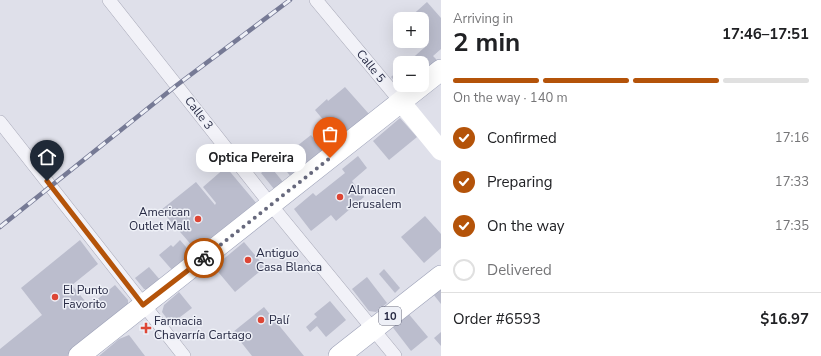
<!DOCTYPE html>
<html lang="en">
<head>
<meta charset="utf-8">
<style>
  :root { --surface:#fff; --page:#f6f6f6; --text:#202124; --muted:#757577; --line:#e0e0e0; --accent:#b45309 }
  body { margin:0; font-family:"Nunito Sans",sans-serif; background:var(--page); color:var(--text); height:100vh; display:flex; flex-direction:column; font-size:15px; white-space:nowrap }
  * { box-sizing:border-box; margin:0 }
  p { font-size:13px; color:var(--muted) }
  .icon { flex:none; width:22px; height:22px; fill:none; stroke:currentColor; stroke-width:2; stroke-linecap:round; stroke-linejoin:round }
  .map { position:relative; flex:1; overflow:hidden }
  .side { display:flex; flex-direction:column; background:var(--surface); width:380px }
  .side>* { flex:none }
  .controls { position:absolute; left:393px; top:12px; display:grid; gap:8px }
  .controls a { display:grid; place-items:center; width:36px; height:36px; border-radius:8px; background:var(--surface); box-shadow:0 4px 16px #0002; font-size:20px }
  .pin { position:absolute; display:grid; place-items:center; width:34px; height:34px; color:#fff; margin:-41px -17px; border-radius:50% 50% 50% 0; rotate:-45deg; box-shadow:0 0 4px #0007 }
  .pin .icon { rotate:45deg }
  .courier { position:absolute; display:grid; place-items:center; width:40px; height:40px; margin:-20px; border:3px solid #b45309; border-radius:50%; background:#fff; color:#222; box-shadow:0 1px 5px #0007 }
  .bubble { position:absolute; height:28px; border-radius:12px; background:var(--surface); box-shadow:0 4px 16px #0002; font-size:13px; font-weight:700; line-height:28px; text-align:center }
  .summary em { font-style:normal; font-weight:700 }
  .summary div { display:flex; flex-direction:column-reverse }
  .summary { display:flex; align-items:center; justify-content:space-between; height:68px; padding:0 12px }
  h1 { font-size:26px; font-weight:700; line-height:30px }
  .bar { display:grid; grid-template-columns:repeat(4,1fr); gap:6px 4px; align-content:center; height:48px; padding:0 12px }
  .bar i { height:5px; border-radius:3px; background:var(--line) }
  .bar .on { background:var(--accent) }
  .bar p { grid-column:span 4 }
  .line { display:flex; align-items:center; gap:10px; padding:0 12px; border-top:1px solid var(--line) }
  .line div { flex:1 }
  ol { padding:0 12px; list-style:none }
  li { display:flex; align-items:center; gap:12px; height:44px }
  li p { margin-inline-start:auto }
  li .icon { padding:4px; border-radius:50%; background:var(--accent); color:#fff; stroke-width:4 }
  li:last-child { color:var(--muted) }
  li i { width:22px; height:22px; border:2px solid var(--line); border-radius:50% }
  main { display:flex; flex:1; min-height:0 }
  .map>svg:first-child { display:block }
  .building { fill:#bbbdcd }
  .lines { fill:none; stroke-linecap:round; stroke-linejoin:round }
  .street-casing { stroke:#a8a9b8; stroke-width:14 }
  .primary-casing { stroke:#9ca0b7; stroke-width:22 }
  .street { stroke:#f2f2f8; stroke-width:13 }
  .secondary { stroke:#fff; stroke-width:19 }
  .primary { stroke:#fff; stroke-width:21 }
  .rail-casing { stroke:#767a95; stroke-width:4.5 }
  .rail { stroke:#eef0f7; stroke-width:3; stroke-dasharray:9; stroke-linecap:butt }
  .done { stroke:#67697d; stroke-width:4; stroke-dasharray:0 7.2 }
  .route { stroke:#b45309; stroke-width:5 }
  .poi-dot { fill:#dd4635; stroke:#eef0f7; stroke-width:1.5 }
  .labels { text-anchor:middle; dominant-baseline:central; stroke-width:3; stroke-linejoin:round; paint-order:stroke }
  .shield { fill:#eef0f7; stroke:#626579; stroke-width:1 }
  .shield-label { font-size:11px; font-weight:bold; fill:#262943 }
  .street-label { font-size:12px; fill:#262943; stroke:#eef0f7 }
  .poi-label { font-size:12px; fill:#262943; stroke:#eef0f7; text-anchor:start }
</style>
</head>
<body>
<main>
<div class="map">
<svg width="441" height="356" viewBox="0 0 441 356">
  <rect width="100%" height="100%" fill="#dfe0ea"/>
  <g class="building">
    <path d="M 427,2 L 441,18 L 441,49 L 433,56 L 439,62 L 422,77 L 422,63 L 407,63 L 425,47 L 420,41 L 422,41 L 422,19 L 408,19 Z"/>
    <path d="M 400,69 L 400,85 L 413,85 L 410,87 L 400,87 L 391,77 Z"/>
    <path d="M 345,87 L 369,114 L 340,140 L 315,110 L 327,99 L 328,101 Z"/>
    <path d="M 400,118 L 417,137 L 389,160 L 373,141 Z"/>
    <path d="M 311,135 L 325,152 L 292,178 L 278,161 Z"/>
    <path d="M 358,156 L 367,168 L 352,181 L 364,197 L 336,221 L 331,215 L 311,231 L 294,209 L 313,193 L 316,196 L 345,173 L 342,169 Z"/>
    <path d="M 270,166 L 283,182 L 274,189 L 261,173 Z"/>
    <path d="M 226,167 L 257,204 L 201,256 L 161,210 L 196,182 L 215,205 L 216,203 L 203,187 Z"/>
    <path d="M 425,216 L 441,234 L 441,248 L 424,263 L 401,237 Z"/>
    <path d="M 80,240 L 98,264 L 72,285 L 89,306 L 115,285 L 128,300 L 128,308 L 68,356 L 0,356 L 0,349 L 42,315 L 21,288 Z"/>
    <path d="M 180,240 L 192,254 L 173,271 L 159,255 L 171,245 L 173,247 Z"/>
    <path d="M 244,242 L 265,267 L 235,292 L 214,267 Z"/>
    <path d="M 149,267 L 161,281 L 151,290 L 144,289 L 135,278 Z"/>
    <path d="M 384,269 L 400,288 L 395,293 L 379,274 Z"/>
    <path d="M 367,277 L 387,303 L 376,312 L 369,311 L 352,289 Z"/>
    <path d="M 441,288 L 441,304 L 433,294 Z"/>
    <path d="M 179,292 L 192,308 L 171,324 L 162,312 L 164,305 Z"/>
    <path d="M 330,301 L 346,320 L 326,337 L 317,326 L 310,332 L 306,327 L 317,317 L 314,314 Z"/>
    <path d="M 264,307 L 304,356 L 252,356 L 233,332 Z"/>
    <path d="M 407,312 L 428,337 L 411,351 L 391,325 Z"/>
    <path d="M 441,332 L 441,346 L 434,338 Z"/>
    <path d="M 129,335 L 145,356 L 99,356 L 119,339 Z"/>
  </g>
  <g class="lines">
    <defs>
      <g id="street">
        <path d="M 109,0 L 271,205 L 395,356"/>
        <path d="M 316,0 L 401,102"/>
        <path d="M 0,122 L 184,356"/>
      </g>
      <g id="primary">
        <path d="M 79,356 L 441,70"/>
        <path d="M 339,356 L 441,276"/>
      </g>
    </defs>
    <use href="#street" class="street-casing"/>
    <use href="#primary" class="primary-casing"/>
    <use href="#street" class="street"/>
    <path class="secondary" d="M 401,102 L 441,151"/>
    <use href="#primary" class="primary"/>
    <defs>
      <path id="rail" d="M 0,227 L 177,85 L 290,0"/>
    </defs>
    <use href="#rail" class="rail-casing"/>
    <use href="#rail" class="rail"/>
  </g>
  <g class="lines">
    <path class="done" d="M 204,258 L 330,158"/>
    <path class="route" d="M 47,181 L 143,305 L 204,258"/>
  </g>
  <g class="poi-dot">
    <circle cx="340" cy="197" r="4"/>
    <circle cx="198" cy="219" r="4"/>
    <circle cx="248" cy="260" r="4"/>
    <circle cx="55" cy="297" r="4"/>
    <circle cx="261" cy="320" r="4"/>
    <path d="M144 322h4v4h4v4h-4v4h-4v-4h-4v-4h4z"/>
  </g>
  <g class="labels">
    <rect class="shield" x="379" y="307" width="22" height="18" rx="3"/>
    <g class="shield-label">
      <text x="390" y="316">10</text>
    </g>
    <g class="street-label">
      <text transform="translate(371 66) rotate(51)">Calle 5</text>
      <text transform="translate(199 113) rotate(52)">Calle 3</text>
    </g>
    <g class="poi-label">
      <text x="348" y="190">Almacen<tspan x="348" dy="14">Jerusalem</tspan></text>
      <text x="190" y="212" text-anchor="end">American<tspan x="190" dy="14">Outlet Mall</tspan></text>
      <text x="256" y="253">Antiguo<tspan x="256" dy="14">Casa Blanca</tspan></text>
      <text x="63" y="290">El Punto<tspan x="63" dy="14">Favorito</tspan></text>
      <text x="269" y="320">Palí</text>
      <text x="154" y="321">Farmacia<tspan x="154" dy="14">Chavarría Cartago</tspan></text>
    </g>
  </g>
</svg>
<div class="controls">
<a>+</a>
<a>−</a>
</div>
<div class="pin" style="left:330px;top:158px;background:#ea580c"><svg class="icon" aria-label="bag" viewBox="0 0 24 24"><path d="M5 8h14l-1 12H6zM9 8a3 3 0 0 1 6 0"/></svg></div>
<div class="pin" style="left:47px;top:181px;background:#1f2937"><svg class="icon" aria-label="home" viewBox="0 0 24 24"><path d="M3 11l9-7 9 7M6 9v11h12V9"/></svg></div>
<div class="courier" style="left:204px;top:258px"><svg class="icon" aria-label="bike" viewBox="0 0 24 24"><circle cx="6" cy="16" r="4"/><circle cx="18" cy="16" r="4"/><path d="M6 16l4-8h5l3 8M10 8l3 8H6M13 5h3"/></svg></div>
<div class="bubble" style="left:196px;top:144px;width:110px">Optica Pereira</div>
</div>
<section class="side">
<div class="summary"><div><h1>2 min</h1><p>Arriving in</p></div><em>17:46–17:51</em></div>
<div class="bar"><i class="on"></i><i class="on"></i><i class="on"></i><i></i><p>On the way · 140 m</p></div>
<ol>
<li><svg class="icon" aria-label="check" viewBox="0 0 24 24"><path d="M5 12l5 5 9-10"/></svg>Confirmed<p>17:16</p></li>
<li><svg class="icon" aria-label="check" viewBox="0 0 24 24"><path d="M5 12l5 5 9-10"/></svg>Preparing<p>17:33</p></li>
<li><svg class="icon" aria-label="check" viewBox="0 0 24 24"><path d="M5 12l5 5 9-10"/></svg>On the way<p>17:35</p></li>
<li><i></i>Delivered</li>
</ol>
<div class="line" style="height:52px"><div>Order #6593</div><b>$16.97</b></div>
</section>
</main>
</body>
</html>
